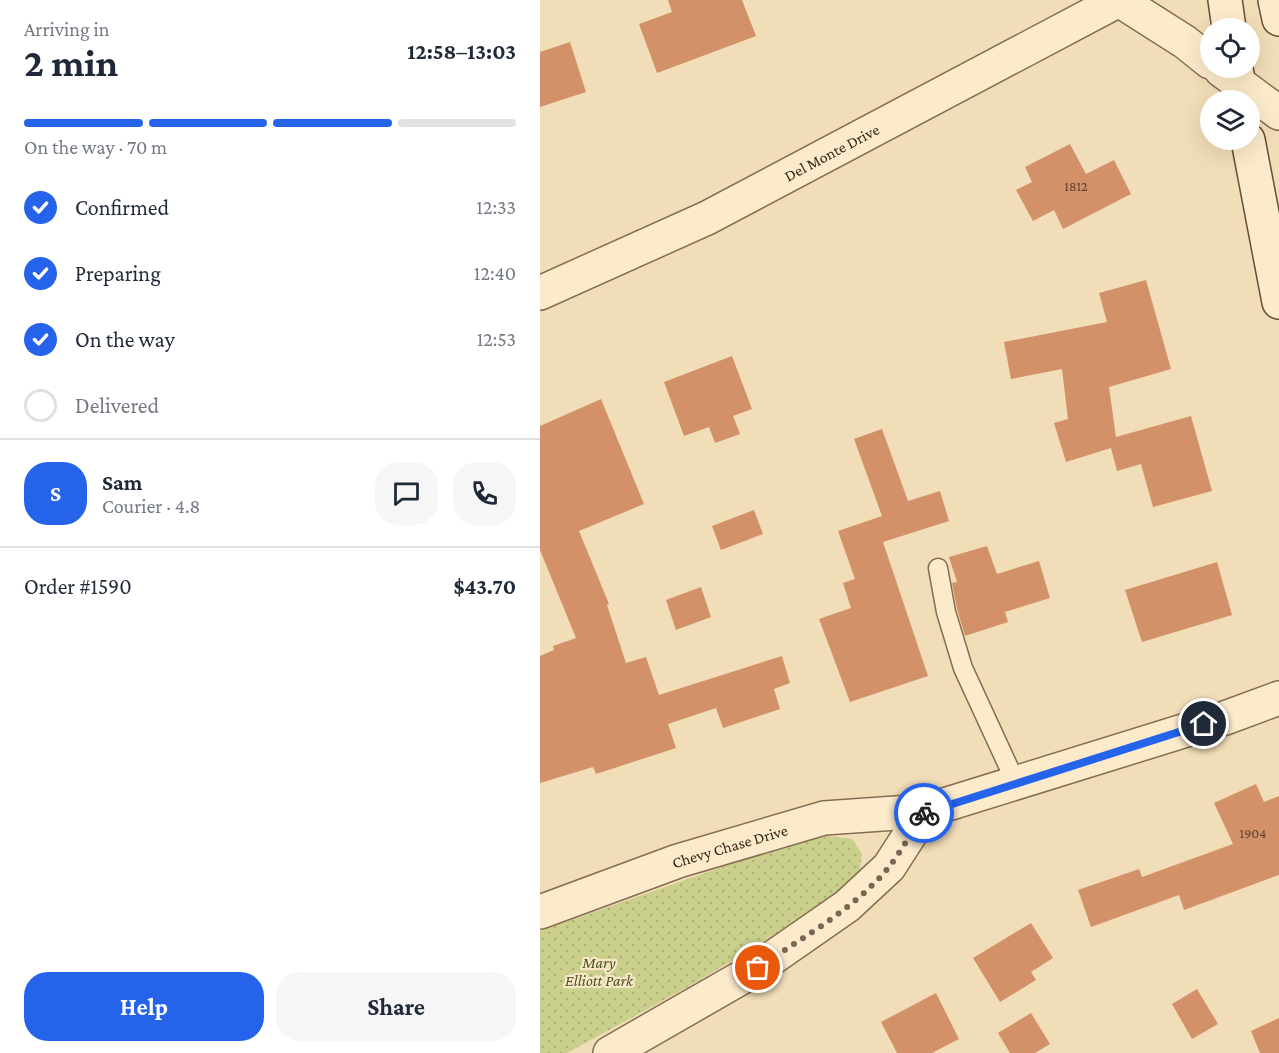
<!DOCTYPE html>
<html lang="en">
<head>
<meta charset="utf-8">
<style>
  :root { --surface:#fff; --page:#f6f6f7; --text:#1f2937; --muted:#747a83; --line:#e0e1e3; --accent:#2563eb }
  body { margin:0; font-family:"Crimson Pro",serif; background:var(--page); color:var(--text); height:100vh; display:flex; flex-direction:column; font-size:22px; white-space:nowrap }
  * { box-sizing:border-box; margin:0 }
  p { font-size:20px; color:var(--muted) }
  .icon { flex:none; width:33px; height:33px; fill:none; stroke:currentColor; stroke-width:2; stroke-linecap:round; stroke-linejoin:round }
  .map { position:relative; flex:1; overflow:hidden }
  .side { display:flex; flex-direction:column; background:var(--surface); width:540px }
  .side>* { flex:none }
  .tools { position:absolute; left:660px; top:18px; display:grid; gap:12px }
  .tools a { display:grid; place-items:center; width:60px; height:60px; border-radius:50%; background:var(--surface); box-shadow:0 6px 24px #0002; font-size:30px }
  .pin { position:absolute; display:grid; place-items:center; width:51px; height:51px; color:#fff; margin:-26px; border:3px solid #fff; border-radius:50%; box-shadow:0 2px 6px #0007 }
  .courier { position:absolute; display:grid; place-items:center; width:60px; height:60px; margin:-30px; border:4px solid #2563eb; border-radius:50%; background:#fff; color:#222; box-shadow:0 2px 8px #0007 }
  .headline em { font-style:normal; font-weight:700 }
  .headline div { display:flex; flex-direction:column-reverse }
  .headline { display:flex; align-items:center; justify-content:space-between; height:102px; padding:0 24px }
  h1 { font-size:39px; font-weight:700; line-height:45px }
  .bar { display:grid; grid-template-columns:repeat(4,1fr); gap:9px 6px; align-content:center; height:72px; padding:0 24px }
  .bar i { height:8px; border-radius:4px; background:var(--line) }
  .bar .on { background:var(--accent) }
  .bar p { grid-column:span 4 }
  .line { display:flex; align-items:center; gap:15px; padding:0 24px; border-top:2px solid var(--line) }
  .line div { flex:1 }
  .round { display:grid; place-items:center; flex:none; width:63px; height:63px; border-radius:24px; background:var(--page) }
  ol { padding:0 24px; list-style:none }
  li { display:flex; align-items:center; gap:18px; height:66px }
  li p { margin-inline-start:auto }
  li .icon { padding:6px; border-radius:50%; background:var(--accent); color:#fff; stroke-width:4 }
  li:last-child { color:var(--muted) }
  li i { width:33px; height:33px; border:3px solid var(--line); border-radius:50% }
  .action { display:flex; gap:12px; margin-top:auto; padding:12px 24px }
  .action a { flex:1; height:69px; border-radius:24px; background:var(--accent); color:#fff; font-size:24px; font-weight:700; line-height:69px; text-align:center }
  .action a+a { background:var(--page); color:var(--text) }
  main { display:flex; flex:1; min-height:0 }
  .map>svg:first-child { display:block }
  .park { fill:url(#park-dots) }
  .building { fill:#d3916a }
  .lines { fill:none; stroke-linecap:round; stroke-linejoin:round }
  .service-casing { stroke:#886c52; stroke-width:21 }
  .minor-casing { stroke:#886c52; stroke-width:36 }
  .secondary-casing { stroke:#694d36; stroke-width:36 }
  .service { stroke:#fcebcb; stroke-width:18 }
  .minor { stroke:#fcebcb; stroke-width:33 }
  .secondary { stroke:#fcebcb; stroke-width:33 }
  .done { stroke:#776651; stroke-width:6; stroke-dasharray:0 10.8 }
  .route { stroke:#2563eb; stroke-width:8 }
  .labels { text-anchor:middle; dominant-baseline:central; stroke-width:4.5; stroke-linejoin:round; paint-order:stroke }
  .number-label { font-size:14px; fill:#5c402d }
  .street-label { font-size:16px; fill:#352519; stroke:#f8e8c8 }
  .park-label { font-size:16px; font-style:italic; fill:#48541d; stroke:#f8e8c8 }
</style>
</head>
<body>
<main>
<section class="side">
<div class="headline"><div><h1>2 min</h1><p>Arriving in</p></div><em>12:58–13:03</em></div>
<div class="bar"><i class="on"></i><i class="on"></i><i class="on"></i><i></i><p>On the way · 70 m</p></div>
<ol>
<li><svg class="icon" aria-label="check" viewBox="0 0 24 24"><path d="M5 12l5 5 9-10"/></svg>Confirmed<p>12:33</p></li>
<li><svg class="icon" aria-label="check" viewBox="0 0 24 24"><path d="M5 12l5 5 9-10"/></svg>Preparing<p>12:40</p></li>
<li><svg class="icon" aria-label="check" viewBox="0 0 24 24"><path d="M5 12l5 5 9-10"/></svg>On the way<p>12:53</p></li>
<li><i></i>Delivered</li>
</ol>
<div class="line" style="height:108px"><b class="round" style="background:var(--accent);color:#fff">S</b><div><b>Sam</b><p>Courier · 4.8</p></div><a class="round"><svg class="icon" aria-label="chat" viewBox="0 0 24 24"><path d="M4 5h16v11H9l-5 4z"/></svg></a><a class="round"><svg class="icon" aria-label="phone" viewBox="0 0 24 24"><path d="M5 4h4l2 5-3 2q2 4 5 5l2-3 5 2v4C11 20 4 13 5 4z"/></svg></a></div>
<div class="line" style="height:78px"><div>Order #1590</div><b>$43.70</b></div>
<div class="action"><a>Help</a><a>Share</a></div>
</section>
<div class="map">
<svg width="739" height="1053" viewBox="0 0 739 1053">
  <defs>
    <pattern id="park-dots" width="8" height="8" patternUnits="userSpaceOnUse" patternTransform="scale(1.5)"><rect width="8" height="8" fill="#cacf8c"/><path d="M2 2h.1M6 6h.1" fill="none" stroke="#aeb278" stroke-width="1.8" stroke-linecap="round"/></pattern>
  </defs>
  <rect width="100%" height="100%" fill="#f1deb8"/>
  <path class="park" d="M 289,836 L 312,839 L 322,854 L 319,876 L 291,901 L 146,988 L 27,1053 L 0,1053 L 0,931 L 253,842 Z"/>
  <g class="building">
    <path d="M 128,0 L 202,0 L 216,36 L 117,73 L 99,24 L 132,12 Z"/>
    <path d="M 30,42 L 46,92 L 0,107 L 0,52 Z"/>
    <path d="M 530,144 L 546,174 L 574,160 L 591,194 L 523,229 L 514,210 L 493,221 L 476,190 L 492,182 L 485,167 Z"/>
    <path d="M 606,280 L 631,369 L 569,387 L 576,437 L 651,416 L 672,491 L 613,507 L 601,464 L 577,471 L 571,448 L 526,462 L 514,423 L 528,419 L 522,369 L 471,379 L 464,342 L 567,322 L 559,293 Z"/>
    <path d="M 192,356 L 212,409 L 193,416 L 200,434 L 175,443 L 169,427 L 144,436 L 124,382 Z"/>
    <path d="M 61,399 L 104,504 L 39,531 L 69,604 L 67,605 L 86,663 L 106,657 L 119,695 L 242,656 L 250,683 L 234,689 L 240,709 L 183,728 L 176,708 L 128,724 L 136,748 L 56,774 L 53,767 L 0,783 L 0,656 L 14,650 L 13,646 L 36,638 L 0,550 L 0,426 Z"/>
    <path d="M 342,429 L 368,501 L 400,491 L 409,521 L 343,542 L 388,676 L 310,702 L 279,619 L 311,608 L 303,583 L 315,579 L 298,531 L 342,516 L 314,439 Z"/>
    <path d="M 214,510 L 223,534 L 181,550 L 172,526 Z"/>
    <path d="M 447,546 L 457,574 L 499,561 L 510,598 L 465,612 L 468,622 L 425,636 L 417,609 L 412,583 L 417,582 L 409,557 Z"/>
    <path d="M 677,562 L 692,615 L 602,642 L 585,590 Z"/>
    <path d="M 161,587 L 171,617 L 136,630 L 126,600 Z"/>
    <path d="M 716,784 L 724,802 L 739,796 L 739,875 L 644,910 L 639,895 L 551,927 L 538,890 L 599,869 L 602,877 L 693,844 L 674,803 Z"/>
    <path d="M 491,923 L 513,958 L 491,972 L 496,980 L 460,1002 L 433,958 Z"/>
    <path d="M 657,989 L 678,1024 L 652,1039 L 632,1004 Z"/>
    <path d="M 396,993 L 419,1039 L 392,1053 L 357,1053 L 341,1022 Z"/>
    <path d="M 491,1013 L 510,1044 L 495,1053 L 470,1053 L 458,1033 Z"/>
    <path d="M 739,1018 L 739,1053 L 720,1053 L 711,1031 Z"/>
  </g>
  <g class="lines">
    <defs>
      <path id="service" d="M 398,568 L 406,612 L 423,668 L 476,783"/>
      <g id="minor">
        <path d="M 579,0 L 645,42 L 670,62"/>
        <path d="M 681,70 L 739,113"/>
        <path id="s1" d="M 0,293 L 167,218 L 579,0"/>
        <path id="s2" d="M 0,912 L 138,861 L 284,818 L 385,811 L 685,718 L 739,698"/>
        <path d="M 70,1053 L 218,968 L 307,906 L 349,867 L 385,811"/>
      </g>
      <g id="secondary">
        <path d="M 685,0 L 689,28"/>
        <path d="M 735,0 L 739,19"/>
        <path d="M 696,68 L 701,100"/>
        <path d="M 708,140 L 739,302"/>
      </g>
    </defs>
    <use href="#service" class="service-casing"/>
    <use href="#minor" class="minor-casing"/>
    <use href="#secondary" class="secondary-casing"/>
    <use href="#service" class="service"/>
    <use href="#minor" class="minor"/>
    <use href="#secondary" class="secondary"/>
  </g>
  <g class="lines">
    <path class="done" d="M 218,968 C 261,938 315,909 349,867 C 362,850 373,830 384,813"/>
    <path class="route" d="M 384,813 L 664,724"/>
  </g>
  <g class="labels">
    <g class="number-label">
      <text x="536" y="186">1812</text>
      <text x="713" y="833">1904</text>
    </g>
    <g class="street-label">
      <text stroke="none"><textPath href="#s1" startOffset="324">Del Monte Drive</textPath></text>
      <text stroke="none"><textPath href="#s2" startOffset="201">Chevy Chase Drive</textPath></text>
    </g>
    <g class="park-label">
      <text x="59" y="962">Mary<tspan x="59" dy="18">Elliott Park</tspan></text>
    </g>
  </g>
</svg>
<div class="tools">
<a><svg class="icon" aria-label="locate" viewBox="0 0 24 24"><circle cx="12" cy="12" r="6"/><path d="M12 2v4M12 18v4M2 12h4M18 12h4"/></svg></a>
<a><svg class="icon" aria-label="layers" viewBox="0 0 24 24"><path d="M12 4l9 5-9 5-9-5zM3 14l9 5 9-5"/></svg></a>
</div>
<div class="pin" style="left:218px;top:968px;background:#ea580c"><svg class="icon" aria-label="bag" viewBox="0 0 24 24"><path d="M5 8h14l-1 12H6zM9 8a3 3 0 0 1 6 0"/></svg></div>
<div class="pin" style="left:664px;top:724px;background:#1f2937"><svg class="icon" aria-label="home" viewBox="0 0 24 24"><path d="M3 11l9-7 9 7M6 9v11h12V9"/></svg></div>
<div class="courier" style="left:384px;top:813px"><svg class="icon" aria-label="bike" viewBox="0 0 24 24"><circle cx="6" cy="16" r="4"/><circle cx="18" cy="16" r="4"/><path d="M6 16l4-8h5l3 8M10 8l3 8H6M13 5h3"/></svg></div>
</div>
</main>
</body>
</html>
